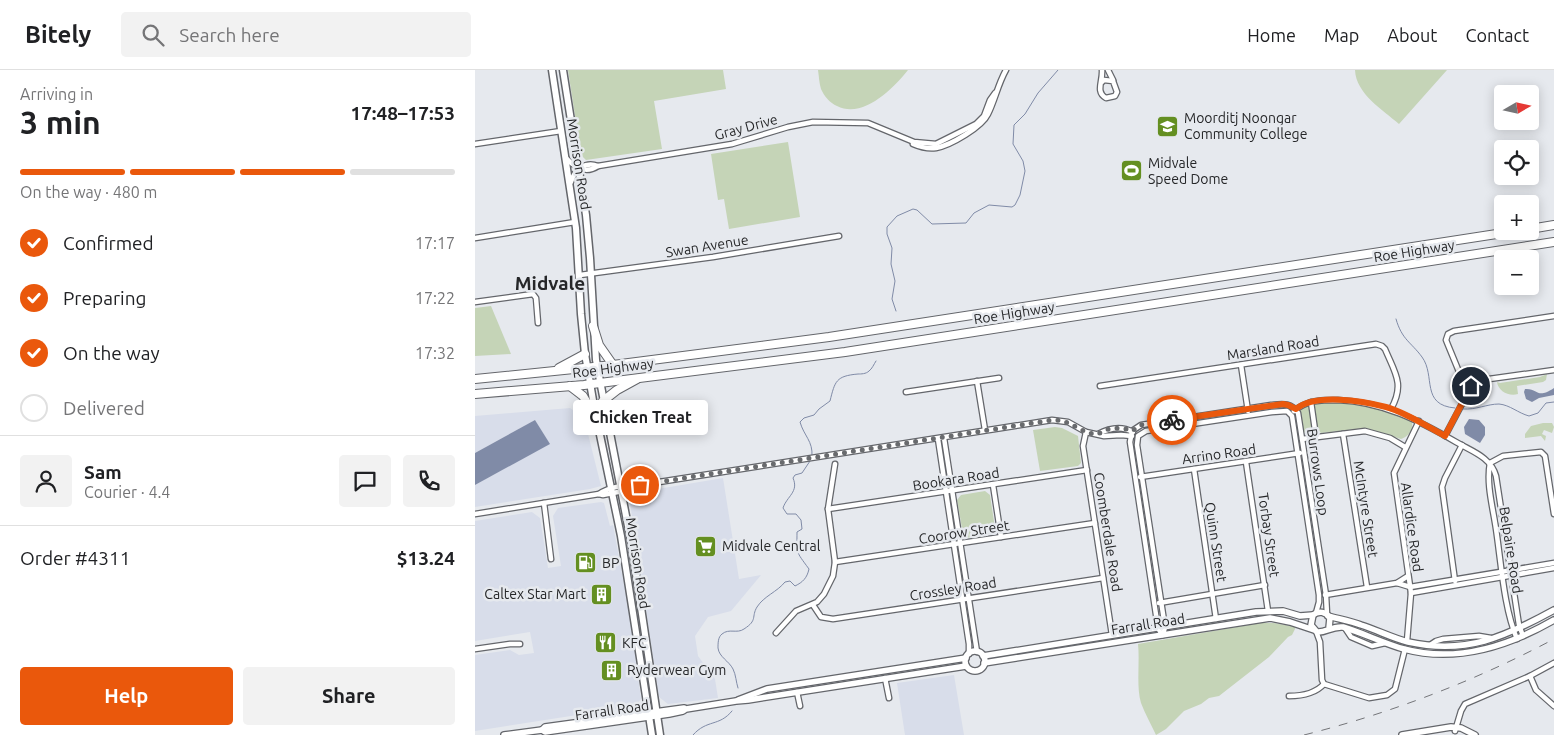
<!DOCTYPE html>
<html lang="en">
<head>
<meta charset="utf-8">
<style>
  :root { --surface:#fff; --page:#f2f2f2; --text:#202124; --muted:#757577; --line:#e0e0e0; --accent:#ea580c }
  body { margin:0; font-family:Ubuntu,sans-serif; background:var(--page); color:var(--text); height:100vh; display:flex; flex-direction:column; font-size:19px; white-space:nowrap }
  * { box-sizing:border-box; margin:0 }
  p { font-size:16px; color:var(--muted) }
  .icon { flex:none; width:28px; height:28px; fill:none; stroke:currentColor; stroke-width:2; stroke-linecap:round; stroke-linejoin:round }
  .map { position:relative; flex:1; overflow:hidden }
  .details { display:flex; flex-direction:column; background:var(--surface); width:475px }
  .details>* { flex:none }
  .needle { width:32px; rotate:81deg }
  .controls { position:absolute; left:1019px; top:15px; display:grid; gap:10px }
  .controls a { display:grid; place-items:center; width:45px; height:45px; border-radius:5px; background:var(--surface); box-shadow:0 2px 12px #0003; font-size:25px }
  .pin { position:absolute; display:grid; place-items:center; width:42px; height:42px; color:#fff; margin:-21px; border:2px solid #fff; border-radius:50%; box-shadow:0 1px 5px #0007 }
  .courier { position:absolute; display:grid; place-items:center; width:50px; height:50px; margin:-25px; border:4px solid #ea580c; border-radius:50%; background:#fff; color:#222; box-shadow:0 1px 6px #0007 }
  .bubble { position:absolute; height:35px; border-radius:5px; background:var(--surface); box-shadow:0 2px 12px #0003; font-size:16px; font-weight:700; line-height:35px; text-align:center }
  .headline em { font-style:normal; font-weight:700 }
  .headline div { display:flex; flex-direction:column-reverse }
  .headline { display:flex; align-items:center; justify-content:space-between; height:85px; padding:0 20px }
  h1 { font-size:32px; font-weight:700; line-height:38px }
  .bar { display:grid; grid-template-columns:repeat(4,1fr); gap:8px 5px; align-content:center; height:60px; padding:0 20px }
  .bar i { height:6px; border-radius:4px; background:var(--line) }
  .bar .on { background:var(--accent) }
  .bar p { grid-column:span 4 }
  .line { display:flex; align-items:center; gap:12px; padding:0 20px; border-top:1px solid var(--line) }
  .line div { flex:1 }
  .round { display:grid; place-items:center; flex:none; width:52px; height:52px; border-radius:5px; background:var(--page) }
  ol { padding:0 20px; list-style:none }
  li { display:flex; align-items:center; gap:15px; height:55px }
  li p { margin-inline-start:auto }
  li .icon { padding:5px; border-radius:50%; background:var(--accent); color:#fff; stroke-width:4 }
  li:last-child { color:var(--muted) }
  li i { width:28px; height:28px; border:2px solid var(--line); border-radius:50% }
  .primary-button { display:flex; gap:10px; margin-top:auto; padding:10px 20px }
  .primary-button a { flex:1; height:58px; border-radius:5px; background:var(--accent); color:#fff; font-size:20px; font-weight:700; line-height:58px; text-align:center }
  .primary-button a+a { background:var(--page); color:var(--text) }
  header { display:flex; align-items:center; gap:30px; box-sizing:border-box; height:70px; padding:0 25px; background:var(--surface); border-bottom:1px solid var(--line) }
  header strong { font-size:24px }
  nav { display:flex; gap:28px; margin-inline-start:auto; font-size:18px }
  .search { width:350px; height:45px; background:var(--page); display:flex; align-items:center; gap:12px; box-sizing:border-box; padding:0 18px; border-radius:5px; color:var(--muted); font-size:19px }
  main { display:flex; flex:1; min-height:0 }
  .map>svg:first-child { display:block }
  .built { fill:#d8ddea }
  .green { fill:#c5d4b7 }
  .water { fill:#808ba7 }
  .lines { fill:none; stroke-linecap:round; stroke-linejoin:round }
  .stream { stroke:#808ba7; stroke-width:1 }
  .street-casing { stroke:#64666b; stroke-width:7 }
  .secondary-casing { stroke:#64666b; stroke-width:8 }
  .primary-casing { stroke:#64666b; stroke-width:9 }
  .highway-casing { stroke:#64666b; stroke-width:10 }
  .street { stroke:#fff; stroke-width:4.5 }
  .secondary { stroke:#fff; stroke-width:5.5 }
  .primary { stroke:#fff; stroke-width:6 }
  .highway { stroke:#fff; stroke-width:8 }
  .rail { stroke:#747579; stroke-width:1; stroke-dasharray:9 9; stroke-linecap:butt }
  .done { stroke:#696b6e; stroke-width:5; stroke-dasharray:0 9 }
  .route { stroke:#ea580c; stroke-width:6 }
  .labels { text-anchor:middle; dominant-baseline:central; stroke-width:5; stroke-linejoin:round; paint-order:stroke }
  .poi-label { font-size:14px; fill:#262729; stroke:#e6e9ee; text-anchor:start }
  .street-label { font-size:14px; fill:#262729; stroke:#e6e9ee }
  .district-label { font-size:19px; font-weight:bold; fill:#262729; stroke:#e6e9ee }
</style>
</head>
<body>
<header>
<strong>Bitely</strong>
<div class="search"><svg class="icon" aria-label="search" viewBox="0 0 24 24"><circle cx="10" cy="10" r="6"/><path d="M15 15l6 6"/></svg>Search here</div>
<nav><a>Home</a><a>Map</a><a>About</a><a>Contact</a></nav>
</header>
<main>
<section class="details">
<div class="headline"><div><h1>3 min</h1><p>Arriving in</p></div><em>17:48–17:53</em></div>
<div class="bar"><i class="on"></i><i class="on"></i><i class="on"></i><i></i><p>On the way · 480 m</p></div>
<ol>
<li><svg class="icon" aria-label="check" viewBox="0 0 24 24"><path d="M5 12l5 5 9-10"/></svg>Confirmed<p>17:17</p></li>
<li><svg class="icon" aria-label="check" viewBox="0 0 24 24"><path d="M5 12l5 5 9-10"/></svg>Preparing<p>17:22</p></li>
<li><svg class="icon" aria-label="check" viewBox="0 0 24 24"><path d="M5 12l5 5 9-10"/></svg>On the way<p>17:32</p></li>
<li><i></i>Delivered</li>
</ol>
<div class="line" style="height:90px"><a class="round"><svg class="icon" aria-label="person" viewBox="0 0 24 24"><circle cx="12" cy="8" r="4"/><path d="M4 21q1-7 8-7t8 7"/></svg></a><div><b>Sam</b><p>Courier · 4.4</p></div><a class="round"><svg class="icon" aria-label="chat" viewBox="0 0 24 24"><path d="M4 5h16v11H9l-5 4z"/></svg></a><a class="round"><svg class="icon" aria-label="phone" viewBox="0 0 24 24"><path d="M5 4h4l2 5-3 2q2 4 5 5l2-3 5 2v4C11 20 4 13 5 4z"/></svg></a></div>
<div class="line" style="height:65px"><div>Order #4311</div><b>$13.24</b></div>
<div class="primary-button"><a>Help</a><a>Share</a></div>
</section>
<div class="map">
<svg width="1079" height="665" viewBox="0 0 1079 665">
  <rect width="100%" height="100%" fill="#e6e9ee"/>
  <g class="built">
    <path d="M 95,338 L 109,348 L 126,416 L 115,419 L 0,437 L 0,415 L 74,373 L 60,350 L 0,383 L 0,346 Z"/>
    <path d="M 248,408 L 264,509 L 286,505 L 256,541 L 233,547 L 220,566 L 223,586 L 240,609 L 243,628 L 193,634 L 184,627 L 155,433 L 157,427 L 165,422 Z"/>
    <path d="M 126,432 L 129,433 L 135,456 L 138,455 L 155,547 L 166,629 L 160,636 L 0,661 L 0,585 L 35,580 L 44,585 L 59,583 L 55,562 L 0,571 L 0,451 L 57,442 L 65,448 L 73,498 L 86,496 L 78,446 L 83,438 Z"/>
    <path d="M 479,605 L 489,665 L 430,665 L 422,613 Z"/>
  </g>
  <g class="green">
    <path d="M 93,0 L 248,0 L 251,19 L 179,31 L 187,79 L 111,90 L 106,85 Z"/>
    <path d="M 343,0 L 433,0 C 418,19 388,49 362,36 C 355,33 349,26 346,19 C 344,13 344,6 343,0 Z"/>
    <path d="M 880,0 L 972,0 L 924,54 C 908,40 881,24 880,0 Z"/>
    <path d="M 313,72 L 325,147 L 254,159 L 249,129 L 243,130 L 236,84 Z"/>
    <path d="M 16,236 L 36,284 L 0,286 L 0,238 Z"/>
    <path d="M 1072,304 L 1071,310 L 1068,312 L 1042,316 L 1043,324 C 1034,327 1023,321 1022,312 L 1025,313 L 1065,307 Z"/>
    <path d="M 844,331 L 889,333 L 935,349 C 941,356 934,367 926,369 L 891,358 L 846,363 L 843,360 L 839,336 L 841,333 Z"/>
    <path d="M 829,335 L 834,335 L 839,360 L 836,365 L 832,364 L 827,361 L 824,342 Z"/>
    <path d="M 1068,353 L 1077,353 L 1079,357 L 1077,363 L 1069,360 L 1067,364 L 1071,366 L 1070,371 L 1066,366 L 1050,368 L 1050,364 L 1056,356 Z"/>
    <path d="M 580,357 L 587,358 L 603,366 L 606,393 L 603,396 L 565,401 L 558,360 Z"/>
    <path d="M 510,421 L 515,425 L 520,458 L 517,463 L 491,468 L 488,464 L 482,430 L 486,425 Z"/>
    <path d="M 785,553 L 799,553 L 821,557 L 817,565 L 813,567 L 794,587 L 744,626 L 734,628 L 726,634 L 709,641 L 691,659 L 681,665 C 676,654 670,644 666,633 C 661,616 665,592 663,574 Z"/>
  </g>
  <g class="water">
    <path d="M 1079,318 L 1079,325 L 1064,328 L 1057,332 L 1051,329 L 1049,322 L 1050,319 C 1064,318 1061,330 1079,318 Z"/>
    <path d="M 994,349 L 1004,350 L 1010,357 L 1010,365 L 1005,373 L 990,364 L 989,357 Z"/>
    <path d="M 60,350 L 75,374 L 0,415 L 0,383 Z"/>
  </g>
  <g class="lines">
    <g class="stream">
      <path d="M 421,241 L 417,229 L 420,211 L 416,194 L 417,178 L 412,164 L 412,157 L 422,146 L 438,139 L 442,140 L 457,154 L 491,153 L 499,143 L 514,135 L 537,137 L 540,135 L 545,125 L 550,101 L 548,91 L 538,74 L 539,55 L 550,44 L 563,23 L 583,0"/>
      <path d="M 921,249 C 927,270 936,272 947,287 C 961,306 945,335 980,338"/>
      <path d="M 988,339 C 1001,340 1012,334 1024,334 C 1035,335 1043,343 1054,346 L 1063,343 L 1071,333 L 1079,332"/>
      <path d="M 337,386 C 338,371 329,366 325,352 L 329,348 L 339,345 L 344,339 L 355,331 C 360,311 361,306 383,304 C 386,304 391,304 394,301 C 397,299 399,294 401,291"/>
      <path d="M 263,618 C 261,612 261,605 258,599 C 254,591 244,587 243,578 C 243,573 243,567 247,564 C 254,558 262,564 269,559 C 283,550 276,547 282,537 C 289,526 302,522 310,512 L 315,511 L 320,516 C 328,512 332,508 334,499 C 320,480 322,484 322,462 L 327,459 L 326,450 L 321,444 L 312,444 L 308,438 C 312,426 324,422 318,408 L 320,405 L 327,403 L 335,391"/>
      <path d="M 218,665 C 232,649 244,657 257,641"/>
    </g>
    <defs>
      <g id="street">
        <path d="M 633,0 L 638,10"/>
        <path d="M 626,13 L 629,10 L 638,11 L 642,22 L 640,26 L 631,28 C 620,22 628,11 627,0"/>
        <path d="M 0,74 L 86,61"/>
        <path d="M 438,74 C 445,77 454,79 461,78 C 476,75 507,57 513,44 C 520,30 523,14 531,0"/>
        <path d="M 91,88 C 100,98 111,104 123,96 L 257,74 L 313,57 L 338,52 L 393,53 L 439,72 L 461,74 L 501,54 L 509,46 L 515,30 L 520,23"/>
        <path d="M 96,112 C 99,100 110,91 123,96"/>
        <path d="M 0,168 L 100,152"/>
        <path d="M 105,205 L 238,187 L 364,166"/>
        <path d="M 0,232 L 58,224 L 61,228 L 63,253"/>
        <path d="M 766,295 L 773,341"/>
        <path d="M 502,311 L 510,360"/>
        <path d="M 625,316 L 901,274 L 907,276 L 910,279 C 920,303 930,314 916,339"/>
        <path d="M 995,319 L 987,309 L 973,275 L 971,270 L 973,264 L 979,261 L 1079,246"/>
        <path d="M 431,322 L 524,308"/>
        <path d="M 836,332 L 841,367"/>
        <path d="M 819,341 C 832,330 846,330 863,330 C 908,332 943,350 981,372 C 996,381 1016,387 1021,406 L 1044,555 L 1048,566"/>
        <path d="M 611,362 L 608,376 L 637,565"/>
        <path d="M 623,364 C 634,358 647,356 658,362"/>
        <path d="M 868,364 L 892,517"/>
        <path d="M 970,366 L 996,317 L 1007,310 L 1079,300"/>
        <path d="M 469,368 L 502,582"/>
        <path d="M 463,369 L 494,574 L 494,584"/>
        <path d="M 827,369 L 890,361 L 915,368 L 930,377"/>
        <path d="M 771,392 L 793,541"/>
        <path d="M 1015,393 C 1011,414 1018,438 1021,459 C 1026,492 1029,539 1042,569"/>
        <path d="M 1015,393 L 1028,386 L 1066,382 L 1070,386 L 1079,444"/>
        <path d="M 719,399 L 741,549"/>
        <path d="M 665,407 L 825,383"/>
        <path d="M 518,415 L 526,467"/>
        <path d="M 124,424 C 134,417 152,414 165,415 L 577,350 L 593,352 L 611,362 L 629,366 L 646,365 L 657,366"/>
        <path d="M 69,433 L 76,489"/>
        <path d="M 353,439 L 612,400"/>
        <path d="M 0,444 L 124,424 L 128,425 L 158,419 L 164,416"/>
        <path d="M 360,492 L 620,453"/>
        <path d="M 980,511 L 967,417 L 970,408 L 987,375"/>
        <path d="M 922,513 L 935,517 L 1079,493"/>
        <path d="M 936,523 L 1079,498"/>
        <path d="M 850,525 L 922,513 L 933,506"/>
        <path d="M 684,533 L 790,515"/>
        <path d="M 338,535 L 346,547 L 358,549 L 628,508"/>
        <path d="M 870,558 L 876,567 L 897,576 L 910,573"/>
        <path d="M 841,561 L 845,572 L 847,610 L 849,614 L 894,628 L 912,625 L 920,619 L 930,579"/>
        <path d="M 301,563 L 321,541 L 342,532 L 349,524 L 358,506 L 360,492 L 353,439 L 360,394"/>
        <path d="M 687,565 L 683,558 L 655,372 L 657,361 L 666,355 L 796,335 C 807,334 816,332 823,343 L 851,525 L 852,544"/>
        <path d="M 688,565 L 690,557 L 662,375 L 663,366 L 671,361 L 797,342 L 812,341 L 817,346 L 844,525 L 844,532 L 841,543"/>
        <path d="M 932,571 L 936,523 L 919,403 L 944,351"/>
        <path d="M 955,575 L 961,571 L 968,569 L 1004,566 L 1016,568"/>
        <path d="M 0,579 L 35,574 L 45,574"/>
        <path d="M 1055,606 L 1061,620 L 1079,636"/>
        <path d="M 410,608 L 414,628"/>
        <path d="M 322,622 L 325,636"/>
        <path d="M 814,626 C 827,626 840,624 849,614"/>
        <path d="M 980,661 L 986,641 L 990,634 L 1055,606 L 1079,593"/>
      </g>
      <g id="secondary">
        <path d="M 853,546 C 864,549 876,551 886,555 C 902,560 917,568 933,572 C 991,585 1030,567 1079,540"/>
        <path d="M 854,558 L 855,548 C 851,542 844,540 838,545 L 836,555 L 842,562 C 851,563 856,556 868,557 C 888,563 908,573 929,579 C 981,593 1034,576 1079,550"/>
        <circle cx="500" cy="591" r="10"/>
        <path d="M 508,586 L 781,542 L 808,541 L 825,546 L 838,545"/>
        <path d="M 509,593 L 795,548 L 815,552 L 839,560"/>
        <path d="M 263,630 L 292,619 L 491,588"/>
        <path d="M 67,660 L 70,662 L 194,644 L 208,641 L 211,639 L 261,631 L 273,630 L 491,596"/>
        <path d="M 29,665 L 67,660 L 70,657 L 209,638"/>
        <path d="M 927,665 L 976,657 L 986,658 L 1000,665"/>
      </g>
      <g id="primary">
        <path d="M 77,0 L 101,158 L 106,244 L 110,284 L 119,336 L 146,466 L 177,665"/>
        <path d="M 88,0 L 111,145 L 115,188 L 121,290 L 157,477 L 185,665"/>
      </g>
      <g id="highway">
        <path d="M 1055,159 L 1079,155"/>
        <path d="M 118,256 L 124,275 L 138,295"/>
        <path d="M 84,298 L 110,284"/>
        <path d="M 0,309 L 138,295 L 354,267 L 1041,161"/>
        <path d="M 95,316 L 108,326 L 121,348"/>
        <path d="M 0,324 L 109,315 L 370,282 L 1079,172"/>
        <path d="M 128,331 L 142,320 L 162,309"/>
      </g>
    </defs>
    <use href="#street" class="street-casing"/>
    <use href="#secondary" class="secondary-casing"/>
    <use href="#primary" class="primary-casing"/>
    <use href="#highway" class="highway-casing"/>
    <use href="#street" class="street"/>
    <use href="#secondary" class="secondary"/>
    <use href="#primary" class="primary"/>
    <use href="#highway" class="highway"/>
    <path class="rail" d="M 829,665 C 916,643 1000,611 1079,569"/>
  </g>
  <g class="lines">
    <path class="done" d="M 165,415 L 577,350 C 596,349 607,365 623,364 C 625,363 627,361 630,360 C 639,358 649,357 657,361 L 666,355 L 697,350"/>
    <path class="route" d="M 697,350 L 808,334 L 813,335 L 821,339 C 840,323 888,331 911,337 C 932,343 951,356 970,366 L 996,316"/>
  </g>
  <defs>
    <symbol id="school-square" viewBox="-11 -11 22 22"><rect x="-9" y="-9" width="18" height="18" rx="4" fill="#648f21" stroke="#e6e9ee"/><path d="M0-5L7-2L0 1L-7-2ZM-4 1L0 2.5L4 1V4Q0 6-4 4Z" fill="#fff"/></symbol>
    <symbol id="stadium-square" viewBox="-11 -11 22 22"><rect x="-9" y="-9" width="18" height="18" rx="4" fill="#648f21" stroke="#e6e9ee"/><path d="M0-5a6.5 5 0 1 0 0 10a6.5 5 0 1 0 0-10ZM-3.5-1.8h7v3.6h-7Z" fill="#fff"/></symbol>
    <symbol id="supermarket-square" viewBox="-11 -11 22 22"><rect x="-9" y="-9" width="18" height="18" rx="4" fill="#648f21" stroke="#e6e9ee"/><path d="M-6-5.5h2.5l.6 2H6L4.5 2H-2.5L-4.4-4H-6ZM-1.5 3.2a1.3 1.3 0 1 0 .1 0ZM3 3.2a1.3 1.3 0 1 0 .1 0Z" fill="#fff"/></symbol>
    <symbol id="fuel-square" viewBox="-11 -11 22 22"><rect x="-9" y="-9" width="18" height="18" rx="4" fill="#648f21" stroke="#e6e9ee"/><path d="M-5.5-6h7V0h2V4h1.3V-2.5L3-4.5l.8-.8L6-3V5H2.5V1h-1V6h-7ZM-4.2-4.7v3.2H.2V-4.7Z" fill="#fff"/></symbol>
    <symbol id="building-square" viewBox="-11 -11 22 22"><rect x="-9" y="-9" width="18" height="18" rx="4" fill="#648f21" stroke="#e6e9ee"/><path d="M-4-6H4V6H1V3H-1V6H-4ZM-2.5-4.3h1.7v1.8h-1.7ZM.8-4.3h1.7v1.8H.8ZM-2.5-1h1.7V.8h-1.7ZM.8-1h1.7V.8H.8Z" fill="#fff"/></symbol>
    <symbol id="restaurant-square" viewBox="-11 -11 22 22"><rect x="-9" y="-9" width="18" height="18" rx="4" fill="#648f21" stroke="#e6e9ee"/><path d="M-5-6h1v4h1v-4h1v4h1v-4h1v5L-1.5 .5V6h-2V.5L-5-1ZM5-6V6H3V1.5H1.5Q1.5-4 5-6Z" fill="#fff"/></symbol>
  </defs>
  <g fill-rule="evenodd">
    <use href="#school-square" x="680" y="44" width="25" height="25"/>
    <use href="#stadium-square" x="644" y="88" width="25" height="25"/>
    <use href="#supermarket-square" x="218" y="464" width="25" height="25"/>
    <use href="#fuel-square" x="98" y="480" width="25" height="25"/>
    <use href="#building-square" x="114" y="512" width="25" height="25"/>
    <use href="#restaurant-square" x="118" y="560" width="25" height="25"/>
    <use href="#building-square" x="124" y="588" width="25" height="25"/>
  </g>
  <g class="labels">
    <g class="poi-label">
      <text x="709" y="48">Moorditj Noongar<tspan x="709" dy="16">Community College</tspan></text>
      <text x="673" y="93">Midvale<tspan x="673" dy="16">Speed Dome</tspan></text>
      <text x="247" y="476">Midvale Central</text>
      <text x="127" y="493">BP</text>
      <text x="111" y="524" text-anchor="end">Caltex Star Mart</text>
      <text x="147" y="573">KFC</text>
      <text x="152" y="600">Ryderwear Gym</text>
    </g>
    <g class="street-label">
      <text transform="translate(271 57) rotate(-15)">Gray Drive</text>
      <text transform="translate(104 94) rotate(81)">Morrison Road</text>
      <text transform="translate(232 176) rotate(-9)">Swan Avenue</text>
      <text transform="translate(939 181) rotate(-9)">Roe Highway</text>
      <text transform="translate(539 243) rotate(-9)">Roe Highway</text>
      <text transform="translate(798 278) rotate(-9)">Marsland Road</text>
      <text transform="translate(138 298) rotate(-7)">Roe Highway</text>
      <text transform="translate(744 384) rotate(-8)">Arrino Road</text>
      <text transform="translate(843 402) rotate(82)">Burrows Loop</text>
      <text transform="translate(481 409) rotate(-9)">Bookara Road</text>
      <text transform="translate(891 439) rotate(81)">McIntyre Street</text>
      <text transform="translate(937 457) rotate(82)">Allardice Road</text>
      <text transform="translate(489 462) rotate(-9)">Coorow Street</text>
      <text transform="translate(633 462) rotate(81)">Coomberdale Road</text>
      <text transform="translate(794 465) rotate(82)">Torbay Street</text>
      <text transform="translate(741 472) rotate(81)">Quinn Street</text>
      <text transform="translate(1036 480) rotate(81)">Belpaire Road</text>
      <text transform="translate(163 493) rotate(81)">Morrison Road</text>
      <text transform="translate(478 519) rotate(-9)">Crossley Road</text>
      <text transform="translate(673 554) rotate(-9)">Farrall Road</text>
      <text transform="translate(137 640) rotate(-8)">Farrall Road</text>
    </g>
    <g class="district-label">
      <text x="75" y="213">Midvale</text>
    </g>
  </g>
</svg>
<div class="controls">
<a><svg class="needle" viewBox="-14 -14 28 28"><path d="M0-13l5 13h-10z" fill="#e53935"/><path d="M0 13l5-13h-10z" fill="#757577"/></svg></a>
<a><svg class="icon" aria-label="locate" viewBox="0 0 24 24"><circle cx="12" cy="12" r="6"/><path d="M12 2v4M12 18v4M2 12h4M18 12h4"/></svg></a>
<a>+</a>
<a>−</a>
</div>
<div class="pin" style="left:165px;top:415px;background:#ea580c"><svg class="icon" aria-label="bag" viewBox="0 0 24 24"><path d="M5 8h14l-1 12H6zM9 8a3 3 0 0 1 6 0"/></svg></div>
<div class="pin" style="left:996px;top:316px;background:#1f2937"><svg class="icon" aria-label="home" viewBox="0 0 24 24"><path d="M3 11l9-7 9 7M6 9v11h12V9"/></svg></div>
<div class="courier" style="left:697px;top:350px"><svg class="icon" aria-label="bike" viewBox="0 0 24 24"><circle cx="6" cy="16" r="4"/><circle cx="18" cy="16" r="4"/><path d="M6 16l4-8h5l3 8M10 8l3 8H6M13 5h3"/></svg></div>
<div class="bubble" style="left:98px;top:330px;width:135px">Chicken Treat</div>
</div>
</main>
</body>
</html>
